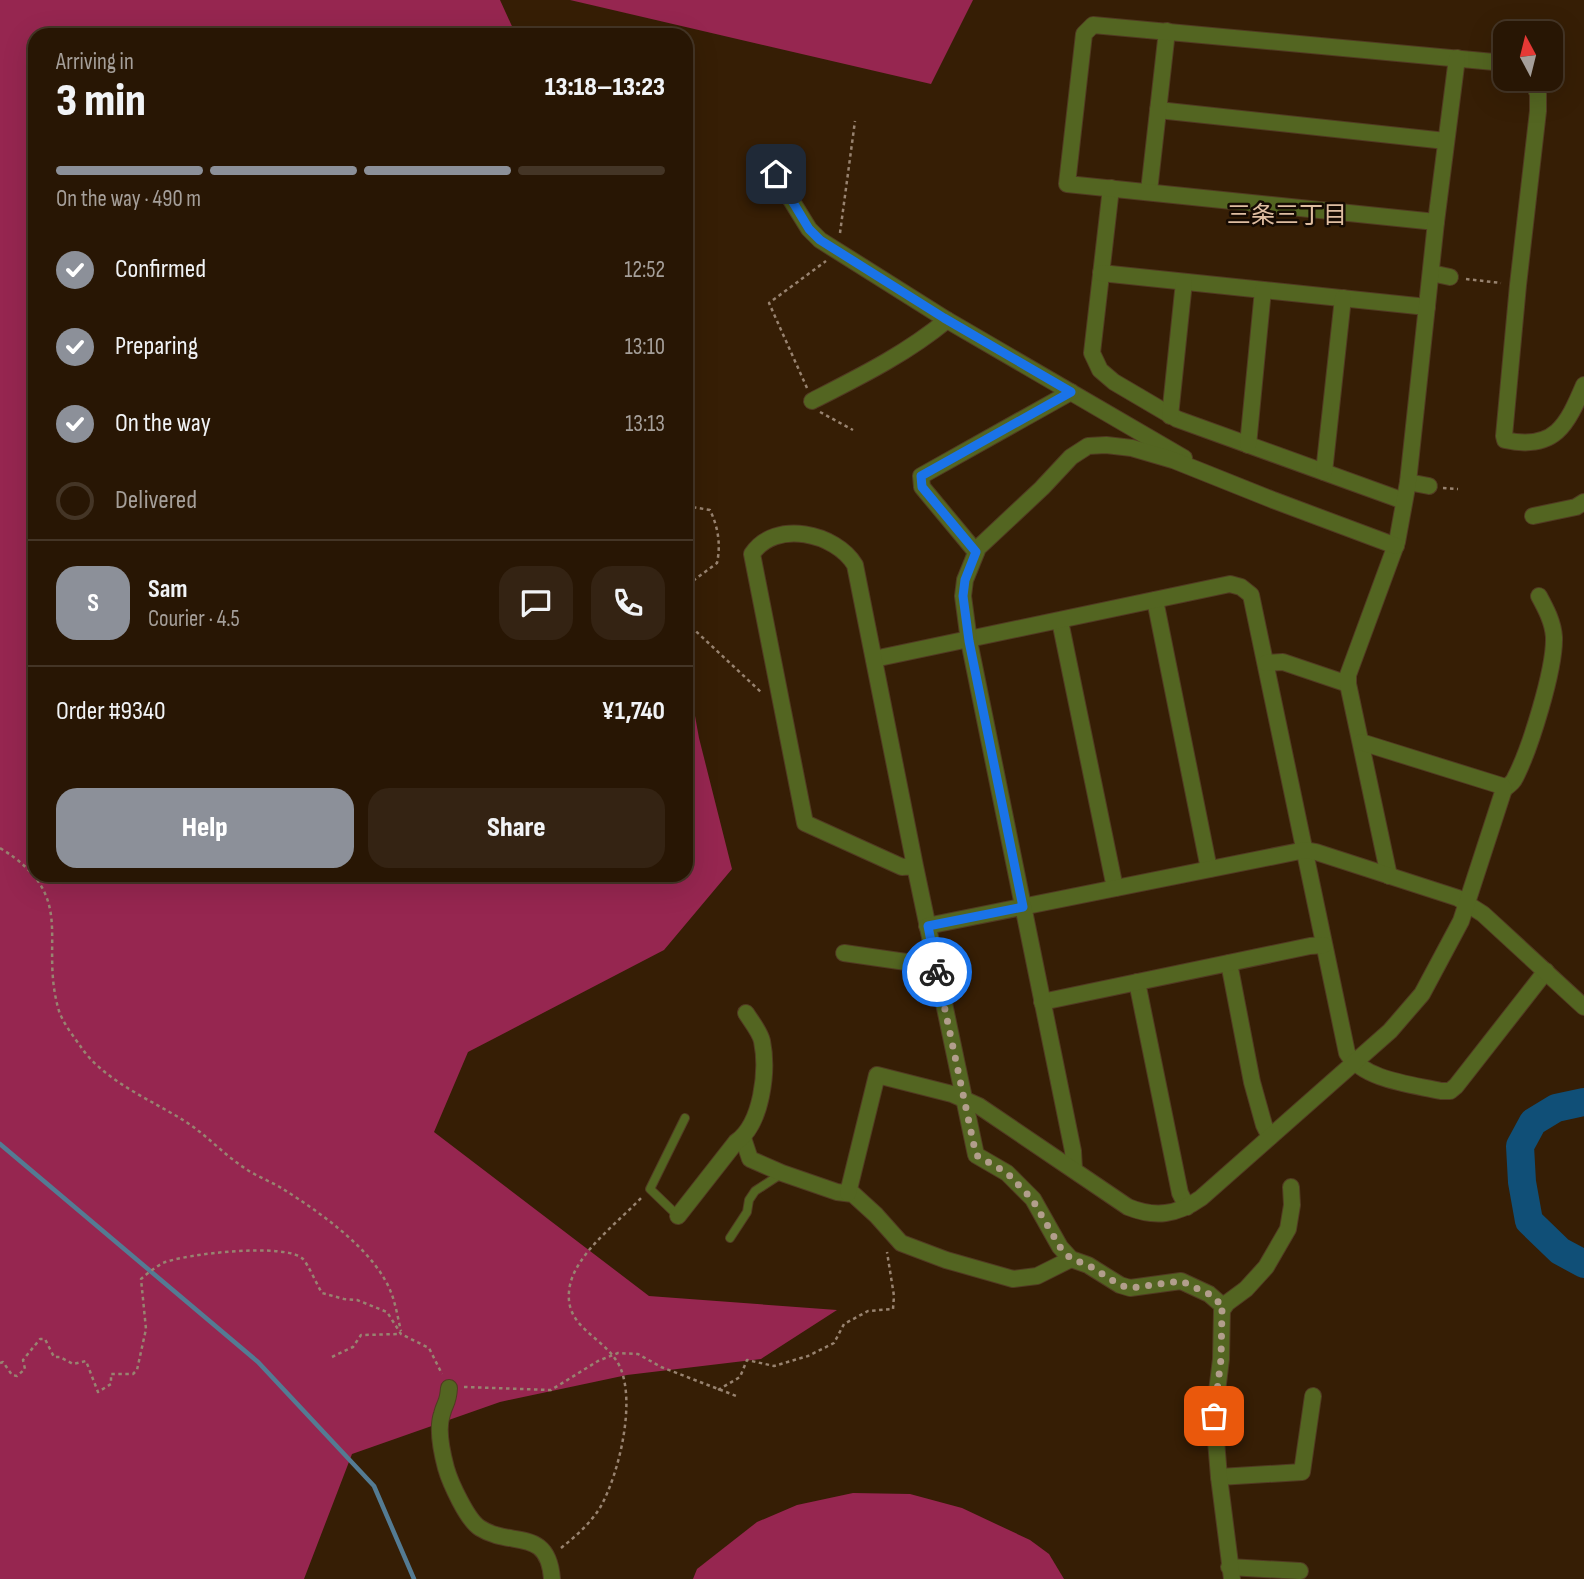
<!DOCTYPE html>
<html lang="en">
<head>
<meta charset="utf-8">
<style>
  :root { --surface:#281604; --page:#342313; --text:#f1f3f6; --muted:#a59f9a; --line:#443526; --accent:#8c9099 }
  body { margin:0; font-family:"Sofia Sans Condensed","Noto Sans JP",sans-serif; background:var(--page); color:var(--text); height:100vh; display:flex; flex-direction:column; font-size:26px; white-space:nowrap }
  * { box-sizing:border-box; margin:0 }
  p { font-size:23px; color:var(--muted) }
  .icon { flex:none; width:38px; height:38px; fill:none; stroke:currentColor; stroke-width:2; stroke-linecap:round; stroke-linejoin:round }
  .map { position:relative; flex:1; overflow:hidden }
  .details { position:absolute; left:28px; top:28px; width:665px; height:854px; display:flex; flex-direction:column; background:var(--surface); border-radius:21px; box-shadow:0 7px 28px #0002,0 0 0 2px var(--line) }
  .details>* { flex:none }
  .needle { width:46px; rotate:353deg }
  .controls { position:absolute; left:1493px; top:21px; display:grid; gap:14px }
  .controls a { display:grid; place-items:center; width:70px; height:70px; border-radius:14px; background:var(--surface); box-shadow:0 7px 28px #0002,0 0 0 2px var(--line); font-size:35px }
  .pin { position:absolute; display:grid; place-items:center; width:60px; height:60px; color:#fff; margin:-30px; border-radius:14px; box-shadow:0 4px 10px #0006 }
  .courier { position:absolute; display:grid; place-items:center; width:70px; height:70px; margin:-35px; border:5px solid #1a73e8; border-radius:50%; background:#fff; color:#222; box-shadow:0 2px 9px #0007 }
  .overview em { font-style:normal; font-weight:800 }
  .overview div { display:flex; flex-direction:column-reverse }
  .overview { display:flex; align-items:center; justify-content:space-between; height:119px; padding:0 28px }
  h1 { font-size:46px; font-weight:800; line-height:52px }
  .bar { display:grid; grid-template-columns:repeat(4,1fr); gap:10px 7px; align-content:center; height:84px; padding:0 28px }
  .bar i { height:9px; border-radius:5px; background:var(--line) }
  .bar .on { background:var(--accent) }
  .bar p { grid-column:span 4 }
  .line { display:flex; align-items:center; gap:18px; padding:0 28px; border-top:2px solid var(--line) }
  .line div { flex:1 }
  .round { display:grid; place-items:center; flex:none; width:74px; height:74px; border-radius:21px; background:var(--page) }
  ol { padding:0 28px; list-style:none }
  li { display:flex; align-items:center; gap:21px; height:77px }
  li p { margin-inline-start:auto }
  li .icon { padding:7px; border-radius:50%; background:var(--accent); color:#fff; stroke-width:4 }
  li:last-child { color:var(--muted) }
  li i { width:38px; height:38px; border:4px solid var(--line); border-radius:50% }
  .action { display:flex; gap:14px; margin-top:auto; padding:14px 28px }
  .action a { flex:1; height:80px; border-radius:21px; background:var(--accent); color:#fff; font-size:28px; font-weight:800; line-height:80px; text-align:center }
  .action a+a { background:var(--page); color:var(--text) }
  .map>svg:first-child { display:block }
  .forest { fill:#962650 }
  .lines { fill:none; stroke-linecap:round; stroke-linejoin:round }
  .stream { stroke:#547b93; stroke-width:4.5 }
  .river { stroke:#104f77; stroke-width:28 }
  .lane-casing { stroke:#513a22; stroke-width:10 }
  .street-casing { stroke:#513a22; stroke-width:18 }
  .path { stroke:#988370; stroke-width:2.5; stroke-dasharray:3.5 3.5; stroke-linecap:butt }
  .lane { stroke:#536521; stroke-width:8 }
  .street { stroke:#536521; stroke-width:16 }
  .done { stroke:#b29e8c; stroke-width:7; stroke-dasharray:0 12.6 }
  .route { stroke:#1a73e8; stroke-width:9 }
  .labels { text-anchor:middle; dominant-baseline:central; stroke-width:5; stroke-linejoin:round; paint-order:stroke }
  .neighbourhood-label { font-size:24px; fill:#debda1; stroke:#160b03 }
</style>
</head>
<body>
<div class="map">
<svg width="1584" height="1579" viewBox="0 0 1584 1579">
  <rect width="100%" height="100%" fill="#361e05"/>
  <g class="forest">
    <path d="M 0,0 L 500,0 L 516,35 L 35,35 L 35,875 L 686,875 L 686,666 L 699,738 L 732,869 L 664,950 L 468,1052 L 434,1132 L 649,1296 L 837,1310 L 761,1359 L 627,1375 L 500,1402 L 352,1454 L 304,1579 L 0,1579 Z"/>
    <path d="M 570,0 L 973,0 L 931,84 Z"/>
    <path d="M 853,1493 L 910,1494 L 962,1508 L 1030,1540 L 1049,1554 L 1064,1579 L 693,1579 L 697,1569 L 757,1522 L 797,1505 Z"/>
  </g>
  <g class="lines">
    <path class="stream" d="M 0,1144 L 258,1362 L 374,1486 L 414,1579"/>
    <path class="river" d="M 1584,1102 L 1556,1108 L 1533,1122 L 1520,1146 L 1522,1182 L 1529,1221 L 1560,1251 L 1584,1264"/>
    <defs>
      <g id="lane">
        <path d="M 678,1216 L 650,1189 L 685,1118"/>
        <path d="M 730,1238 L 747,1212 L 749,1200 L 755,1191 L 781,1174"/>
      </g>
      <g id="street">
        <path d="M 1532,79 L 1538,94 L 1538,111 L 1518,285 L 1504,436 L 1505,440 C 1555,451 1567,425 1584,385"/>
        <path d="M 1158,110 L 1446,141"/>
        <path d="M 764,156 L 809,229 L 820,240 L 947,320 L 1184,458"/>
        <path d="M 1111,188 L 1092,353 L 1100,370 L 1114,382 L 1177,419 L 1404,501"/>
        <path d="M 1149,191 L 1167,31"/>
        <path d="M 1436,222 L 1067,184 L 1084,34 L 1093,25 L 1505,63"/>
        <path d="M 1101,273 L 1427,307"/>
        <path d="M 1431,273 L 1450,277"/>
        <path d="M 812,401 C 859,377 906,354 947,320"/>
        <path d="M 1170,416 L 1184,282"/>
        <path d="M 1248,445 L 1263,290"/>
        <path d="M 1324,472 L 1343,298"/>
        <path d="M 1408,482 L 1429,486"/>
        <path d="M 1533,516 L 1576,507 L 1584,502"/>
        <path d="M 976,552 L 922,487 L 921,476 L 1071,392"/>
        <path d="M 1155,600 L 1209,869"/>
        <path d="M 1060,621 L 1115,888"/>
        <path d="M 874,659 L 1230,584 L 1241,587 L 1251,595 L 1347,1053 C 1364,1080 1410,1084 1441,1091 L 1450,1091 L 1456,1086 L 1546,971"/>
        <path d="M 1266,663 L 1283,662 L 1348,684"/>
        <path d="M 1504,789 C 1508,786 1513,783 1515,778 C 1530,749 1555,669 1554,637 C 1553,622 1546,609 1539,596"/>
        <path d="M 915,866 L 902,867 L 805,823 L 752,554 C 775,519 836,533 855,565 L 915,866 L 976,1155 L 1007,1173 L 1033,1199 L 1060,1247 L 1071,1259 L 1088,1265 L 1120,1285 L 1130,1288 L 1181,1281 L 1209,1294 L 1224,1307"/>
        <path d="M 1389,876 L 1348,684 L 1348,675 L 1397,542 L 1408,482 L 1436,222 L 1457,58"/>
        <path d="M 927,926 L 1305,850 L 1316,852 L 1458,898 L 1483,914 L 1584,1007"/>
        <path d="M 844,953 L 920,964 L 935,962"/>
        <path d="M 1229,963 L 1252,1082 L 1264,1125 L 1270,1137"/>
        <path d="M 1137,982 L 1180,1193 L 1187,1207"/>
        <path d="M 1042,1002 L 1310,946 L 1324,945"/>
        <path d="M 743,1138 L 750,1159 L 782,1173 L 837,1192 L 853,1194 L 876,1215 L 901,1243 L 946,1260 L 1013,1279 L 1037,1276 L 1071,1259"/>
        <path d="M 1074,1169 L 1073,1151 L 969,641 L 963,596 L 965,580 L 978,548 L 1042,488 L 1071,457 L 1088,446 L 1106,445 L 1132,448 L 1173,460 L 1273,500 L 1396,546"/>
        <path d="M 848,1193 L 877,1075 L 952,1094 L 979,1106 L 1128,1207 C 1155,1218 1177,1215 1201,1198 L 1390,1031 L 1422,994 L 1461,921 L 1504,789 L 1502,786 L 1361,742"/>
        <path d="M 678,1216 L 736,1142 C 762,1124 768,1071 762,1041 C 760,1032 751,1021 746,1013"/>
        <path d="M 449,1388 C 448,1404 445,1402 442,1414 C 437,1428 442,1453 446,1468 C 450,1482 467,1520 480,1528 C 511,1548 548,1526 552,1579"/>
        <path d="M 1219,1477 L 1302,1472 L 1313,1396"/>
        <path d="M 1229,1567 L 1300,1571"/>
        <path d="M 1232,1579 L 1219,1477 L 1214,1416 L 1221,1359 L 1222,1310 L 1227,1303 L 1246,1289 L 1266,1267 L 1288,1229 L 1292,1205 L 1291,1187"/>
      </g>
    </defs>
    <use href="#lane" class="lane-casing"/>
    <use href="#street" class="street-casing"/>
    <g class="path">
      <path d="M 840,233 L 855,121"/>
      <path d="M 1466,279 L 1501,283"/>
      <path d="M 807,388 L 769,303 L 826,261"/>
      <path d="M 820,412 L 853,430"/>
      <path d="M 1443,488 L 1458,489"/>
      <path d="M 686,506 L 710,510 C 718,527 721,544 717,563 L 686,586"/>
      <path d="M 686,622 L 762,693"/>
      <path d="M 0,848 C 80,897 38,940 59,1011 C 63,1023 74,1037 81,1047 C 103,1080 151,1100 183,1120 C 206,1134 224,1155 246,1169 C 258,1177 272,1182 283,1189 C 321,1213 377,1252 392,1295 C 396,1306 398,1319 401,1331"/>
      <path d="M 332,1357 L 353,1347 L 361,1335 L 401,1334"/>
      <path d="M 0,1363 L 3,1362 L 12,1375 L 17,1376 L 25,1369 L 23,1360 L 40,1339 L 45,1339 L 54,1357 L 60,1357 L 73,1364 L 86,1361 L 98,1392 L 111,1384 L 111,1374 L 133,1374 L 137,1370 L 146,1329 L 141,1279 C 147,1274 155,1267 163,1263 C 184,1254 286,1242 303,1259 C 308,1264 317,1285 322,1293 L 344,1299 L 357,1300 L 387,1312 L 401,1334 L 429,1348 L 442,1374"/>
      <path d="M 464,1387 L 551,1390 L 598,1361 L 618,1353 L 638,1354 L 661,1367 L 739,1397"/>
      <path d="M 718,1390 L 740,1377 L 747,1360 L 774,1366 L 808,1356 L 834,1343 L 844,1324 L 868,1311 L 893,1309 L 894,1296 L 887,1252"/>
      <path d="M 561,1548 C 576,1536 591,1523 601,1506 C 619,1473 636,1403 620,1367 C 605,1335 561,1329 570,1285 C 577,1252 620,1221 643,1196"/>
    </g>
    <use href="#lane" class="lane"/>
    <use href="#street" class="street"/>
  </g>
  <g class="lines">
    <path class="done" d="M 937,972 L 976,1155 L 1007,1173 L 1032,1199 L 1060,1247 L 1071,1259 L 1088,1265 L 1120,1285 L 1130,1288 L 1181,1281 L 1209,1294 L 1224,1307 L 1222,1310 L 1221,1359 L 1214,1416"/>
    <path class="route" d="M 776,174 L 809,229 L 820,240 L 944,318 L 1071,392 L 921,476 L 922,487 L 976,552 L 965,580 L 963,596 L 969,641 L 1023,907 L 928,926 L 937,972"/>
  </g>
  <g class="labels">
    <g class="neighbourhood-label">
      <text x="1287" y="215">三条三丁目</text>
    </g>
  </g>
</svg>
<div class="controls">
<a><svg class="needle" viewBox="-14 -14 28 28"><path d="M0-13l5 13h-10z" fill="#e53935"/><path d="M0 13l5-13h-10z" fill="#a59f9a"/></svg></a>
</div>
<div class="pin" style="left:1214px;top:1416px;background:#ea580c"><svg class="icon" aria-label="bag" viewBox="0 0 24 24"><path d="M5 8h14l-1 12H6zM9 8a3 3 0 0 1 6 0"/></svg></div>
<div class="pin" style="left:776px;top:174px;background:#1f2937"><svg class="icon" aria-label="home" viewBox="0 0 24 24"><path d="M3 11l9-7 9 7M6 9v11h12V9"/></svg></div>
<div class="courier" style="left:937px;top:972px"><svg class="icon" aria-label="bike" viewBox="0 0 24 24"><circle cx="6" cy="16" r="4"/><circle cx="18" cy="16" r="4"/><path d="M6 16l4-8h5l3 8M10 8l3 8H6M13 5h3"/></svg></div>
<section class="details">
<div class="overview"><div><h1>3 min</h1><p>Arriving in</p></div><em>13:18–13:23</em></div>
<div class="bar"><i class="on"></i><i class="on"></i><i class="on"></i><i></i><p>On the way · 490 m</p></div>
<ol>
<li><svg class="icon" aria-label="check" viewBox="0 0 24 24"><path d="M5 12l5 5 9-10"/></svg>Confirmed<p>12:52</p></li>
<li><svg class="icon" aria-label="check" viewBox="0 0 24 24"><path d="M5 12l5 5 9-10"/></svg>Preparing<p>13:10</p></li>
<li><svg class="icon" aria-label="check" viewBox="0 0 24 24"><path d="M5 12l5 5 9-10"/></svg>On the way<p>13:13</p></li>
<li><i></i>Delivered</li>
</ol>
<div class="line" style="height:126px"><b class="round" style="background:var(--accent);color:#fff">S</b><div><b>Sam</b><p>Courier · 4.5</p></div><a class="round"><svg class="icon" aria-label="chat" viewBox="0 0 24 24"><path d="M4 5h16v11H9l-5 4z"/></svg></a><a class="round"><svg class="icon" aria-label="phone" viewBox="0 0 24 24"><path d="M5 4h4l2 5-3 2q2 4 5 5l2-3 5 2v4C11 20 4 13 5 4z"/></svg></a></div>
<div class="line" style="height:91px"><div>Order #9340</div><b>¥1,740</b></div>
<div class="action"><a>Help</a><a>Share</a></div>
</section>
</div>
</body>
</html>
